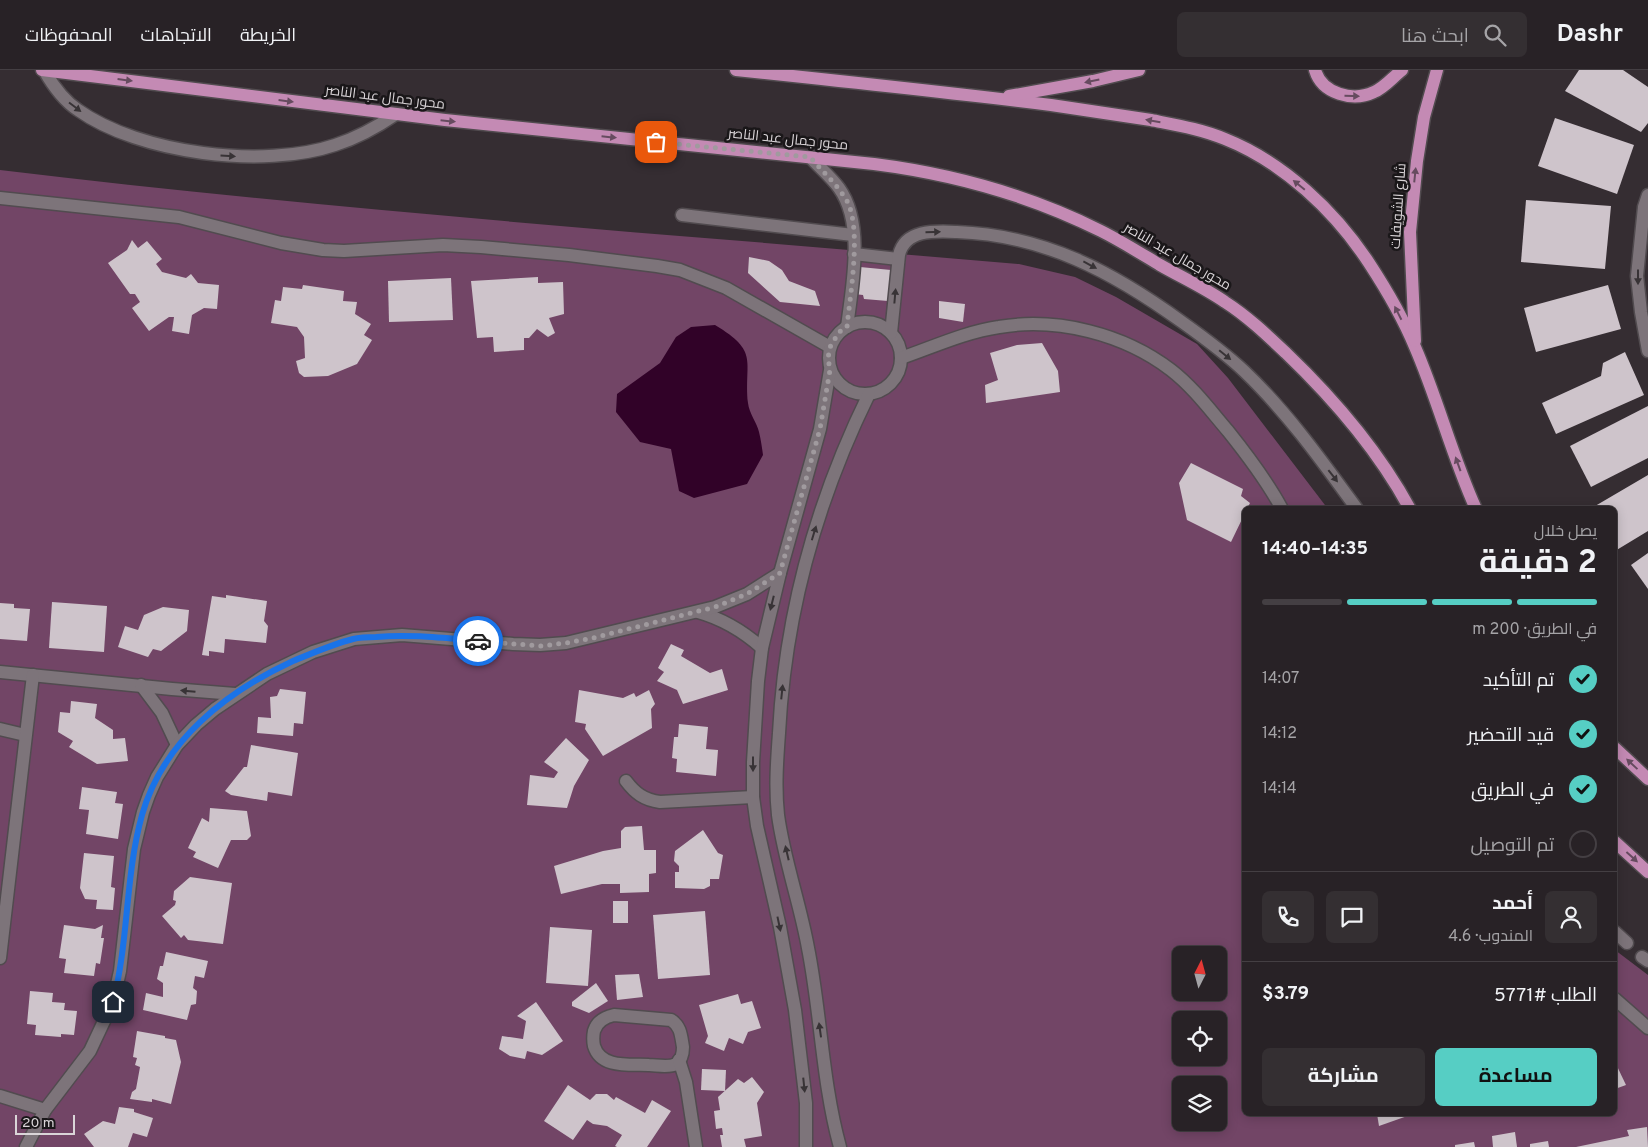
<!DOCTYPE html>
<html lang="ar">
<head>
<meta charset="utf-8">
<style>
  :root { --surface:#282226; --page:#342f32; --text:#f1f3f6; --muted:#a5a4a7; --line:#443f43; --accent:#56cec4 }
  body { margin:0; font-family:Overpass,Cairo,sans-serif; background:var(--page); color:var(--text); direction:rtl; height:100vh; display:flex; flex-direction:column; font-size:19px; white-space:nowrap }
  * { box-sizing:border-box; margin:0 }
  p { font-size:16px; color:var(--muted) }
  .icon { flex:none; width:28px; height:28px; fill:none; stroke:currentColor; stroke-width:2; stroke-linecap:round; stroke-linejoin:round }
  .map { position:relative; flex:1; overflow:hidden; direction:ltr }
  .drawer { position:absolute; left:1242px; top:436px; width:375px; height:610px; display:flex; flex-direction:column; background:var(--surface); border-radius:8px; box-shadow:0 2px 12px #0003,0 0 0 1px var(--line); direction:rtl }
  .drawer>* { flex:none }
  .needle { width:32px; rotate:6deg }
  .controls { position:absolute; left:1172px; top:876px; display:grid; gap:10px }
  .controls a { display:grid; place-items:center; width:55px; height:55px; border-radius:8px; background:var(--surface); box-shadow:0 2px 12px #0003,0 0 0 1px var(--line); font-size:25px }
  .scale { position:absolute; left:15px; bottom:12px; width:60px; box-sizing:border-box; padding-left:5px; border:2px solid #dad5d8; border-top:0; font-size:14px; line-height:18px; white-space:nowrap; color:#dad5d8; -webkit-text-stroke:4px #1a1719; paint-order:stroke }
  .pin { position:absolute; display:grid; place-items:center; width:42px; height:42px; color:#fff; margin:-21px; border-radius:10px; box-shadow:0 2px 8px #0006 }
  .courier { position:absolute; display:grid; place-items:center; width:50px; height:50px; margin:-25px; border:4px solid #1a73e8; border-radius:50%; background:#fff; color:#222; box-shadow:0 1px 6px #0007 }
  .summary em { font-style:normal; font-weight:700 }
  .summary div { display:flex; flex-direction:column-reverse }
  .summary { display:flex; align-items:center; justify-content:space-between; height:85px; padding:0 20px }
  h1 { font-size:32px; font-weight:700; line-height:38px }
  .bar { display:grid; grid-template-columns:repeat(4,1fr); gap:8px 5px; align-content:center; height:60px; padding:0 20px }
  .bar i { height:6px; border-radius:4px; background:var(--line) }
  .bar .active { background:var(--accent) }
  .bar p { grid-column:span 4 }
  .line { display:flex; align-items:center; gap:12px; padding:0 20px; border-top:1px solid var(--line) }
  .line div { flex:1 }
  .round { display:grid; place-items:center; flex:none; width:52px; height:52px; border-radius:8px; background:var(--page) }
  ol { padding:0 20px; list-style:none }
  li { display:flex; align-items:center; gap:15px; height:55px }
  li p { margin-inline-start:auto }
  li .icon { padding:5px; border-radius:50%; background:var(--accent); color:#111; stroke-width:4 }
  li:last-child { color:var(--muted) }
  li i { width:28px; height:28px; border:2px solid var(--line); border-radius:50% }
  .cta { display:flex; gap:10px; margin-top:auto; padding:10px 20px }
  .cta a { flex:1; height:58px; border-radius:8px; background:var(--accent); color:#111; font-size:20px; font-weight:700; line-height:58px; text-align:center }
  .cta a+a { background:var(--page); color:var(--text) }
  header { display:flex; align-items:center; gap:30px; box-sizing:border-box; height:70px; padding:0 25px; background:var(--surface); border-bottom:1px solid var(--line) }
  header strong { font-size:24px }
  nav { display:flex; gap:28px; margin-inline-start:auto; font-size:18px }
  .search { width:350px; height:45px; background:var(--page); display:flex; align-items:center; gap:12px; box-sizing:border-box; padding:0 18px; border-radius:8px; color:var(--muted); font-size:19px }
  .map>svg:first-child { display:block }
  .green { fill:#724566; fill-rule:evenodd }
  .water { fill:#310228 }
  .building { fill:#cec4cb }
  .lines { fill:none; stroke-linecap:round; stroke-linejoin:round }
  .minor-casing { stroke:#514b4f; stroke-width:15 }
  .major-casing { stroke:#514b4f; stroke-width:15 }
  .minor { stroke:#7d747a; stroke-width:12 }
  .major { stroke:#c48ab4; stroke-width:12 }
  .oneway { fill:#664b5f }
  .oneway2 { fill:#383336 }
  .done { stroke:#a09a9e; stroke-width:5; stroke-dasharray:0 9 }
  .route { stroke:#1a73e8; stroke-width:6 }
  .labels { text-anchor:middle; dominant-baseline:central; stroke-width:5; stroke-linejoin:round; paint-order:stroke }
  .street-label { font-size:14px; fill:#dad5d8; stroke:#1a1719 }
</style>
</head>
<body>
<header>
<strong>Dashr</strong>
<div class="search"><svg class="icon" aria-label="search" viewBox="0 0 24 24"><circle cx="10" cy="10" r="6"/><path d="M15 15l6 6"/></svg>ابحث هنا</div>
<nav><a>الخريطة</a><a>الاتجاهات</a><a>المحفوظات</a></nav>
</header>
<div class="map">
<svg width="1648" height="1077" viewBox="0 0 1648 1077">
  <rect width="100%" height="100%" fill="#352d32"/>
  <path class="green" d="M 0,100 C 339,141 679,165 1019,194 L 1075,207 L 1116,227 L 1197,274 L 1228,308 L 1328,439 L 1245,439 L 1245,1044 L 1615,1044 L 1615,880 L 1648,905 L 1648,1077 L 0,1077 ZM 1181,885 L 1219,885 L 1219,922 L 1181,922 ZM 1181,950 L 1219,950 L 1219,988 L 1181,988 ZM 1181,1015 L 1219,1015 L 1219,1052 L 1181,1052 Z"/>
  <path class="water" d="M 715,255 C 760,282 744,290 748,333 C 749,343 757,353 759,362 C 761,370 762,378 763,385 L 747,414 L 694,428 L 679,421 L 671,379 L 640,372 L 616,342 L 617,324 L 660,293 L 676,267 L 691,257 Z"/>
  <g class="building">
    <path d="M 1579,0 L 1623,0 L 1648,17 L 1648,53 L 1641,62 L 1565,21 Z"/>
    <path d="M 1555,48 L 1634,75 L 1617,124 L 1538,96 Z"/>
    <path d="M 1526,130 L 1611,136 L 1605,199 L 1521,192 Z"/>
    <path d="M 132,170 L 138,178 L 147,171 L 162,189 L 156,194 L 162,202 L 186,208 L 191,204 L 198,213 L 219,215 L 217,239 L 204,238 L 192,245 L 189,264 L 172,261 L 174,247 L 169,247 L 149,261 L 132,238 L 140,232 L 135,224 L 130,224 L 108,193 L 127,180 Z"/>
    <path d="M 749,187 L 769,191 L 782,200 L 789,211 L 815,221 L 820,236 L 780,232 L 748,203 Z"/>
    <path d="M 860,197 L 891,200 L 891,205 L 893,207 L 892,225 L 888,225 L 888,231 L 864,229 L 863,225 L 854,224 Z"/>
    <path d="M 538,207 L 538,213 L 563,212 L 564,244 L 549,248 L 555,263 L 548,267 L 537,259 L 529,268 L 524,268 L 524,280 L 494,282 L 493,267 L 477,268 L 471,211 Z"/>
    <path d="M 451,208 L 453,250 L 389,252 L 388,211 Z"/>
    <path d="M 303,215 L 344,221 L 343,231 L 357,232 L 355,244 L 371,254 L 364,265 L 372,270 L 357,294 L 328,306 L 304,307 L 299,303 L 296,291 L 305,288 L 304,267 L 297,257 L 271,253 L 275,230 L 281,231 L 283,217 L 302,219 Z"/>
    <path d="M 1608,215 L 1621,259 L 1536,282 L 1524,238 Z"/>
    <path d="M 939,231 L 965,234 L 963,252 L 939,248 Z"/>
    <path d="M 1042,273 L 1058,301 L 1060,322 L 986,333 L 985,315 L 998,310 L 990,283 L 1017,275 Z"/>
    <path d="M 1625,282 L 1644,325 L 1556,364 L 1542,333 L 1601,306 L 1603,293 Z"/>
    <path d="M 1648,336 L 1648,388 L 1591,417 L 1570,376 Z"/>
    <path d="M 1191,393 L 1243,419 L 1241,426 L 1250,433 L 1247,439 L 1245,439 L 1245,443 L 1231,472 L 1187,450 L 1179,413 Z"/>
    <path d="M 1648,405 L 1648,461 L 1615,481 L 1615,439 L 1590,439 Z"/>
    <path d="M 1648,483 L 1648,519 L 1631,495 Z"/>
    <path d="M 226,525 L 267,531 L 264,551 L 268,556 L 266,573 L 225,569 L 224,583 L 209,581 L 209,586 L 202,585 L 212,526 L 226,528 Z"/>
    <path d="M 52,532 L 107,536 L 104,582 L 49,578 Z"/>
    <path d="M 0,533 L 14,534 L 14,538 L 30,539 L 27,571 L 0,569 Z"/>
    <path d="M 163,537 L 189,540 L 187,561 L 161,581 L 153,579 L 148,587 L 118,577 L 125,556 L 138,560 L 144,545 Z"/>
    <path d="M 671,574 L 684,580 L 681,586 L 710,603 L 722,599 L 728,620 L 683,634 L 677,620 L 657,611 L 664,602 L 658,598 Z"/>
    <path d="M 280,619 L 306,622 L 303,654 L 294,653 L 293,666 L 257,663 L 258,647 L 271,648 L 270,627 L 277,626 Z"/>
    <path d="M 579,620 L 623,628 L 634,623 L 636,627 L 649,620 L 655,634 L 651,639 L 652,658 L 603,686 L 585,659 L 586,654 L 575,652 Z"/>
    <path d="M 71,631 L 97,634 L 95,648 L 113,660 L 113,669 L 125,668 L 128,691 L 97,694 L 69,677 L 73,671 L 58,662 L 60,642 L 70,643 Z"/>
    <path d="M 679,654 L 708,657 L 706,679 L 718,680 L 716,706 L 676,702 L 677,689 L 672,688 L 674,667 L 678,667 Z"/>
    <path d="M 566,668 L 589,690 L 574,716 L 567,738 L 527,735 L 530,705 L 554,708 L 558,702 L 544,692 Z"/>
    <path d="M 251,675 L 298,683 L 292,726 L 268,722 L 267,731 L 231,725 L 225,721 L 244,697 L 247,697 Z"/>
    <path d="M 82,717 L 117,722 L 115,733 L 123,734 L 118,769 L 86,764 L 89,740 L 79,739 Z"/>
    <path d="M 210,738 L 247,741 L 251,766 L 247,770 L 231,770 L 218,798 L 193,787 L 196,782 L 188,778 L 202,748 L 209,752 Z"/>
    <path d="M 642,756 L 644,780 L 656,780 L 656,803 L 649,804 L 649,822 L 620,823 L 620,814 L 602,814 L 561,824 L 554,796 L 603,781 L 621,778 L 621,761 L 625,757 Z"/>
    <path d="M 703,760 L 718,783 L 723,785 L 719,809 L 710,809 L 710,816 L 704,819 L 675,818 L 675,802 L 679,802 L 679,796 L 674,791 L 675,781 Z"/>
    <path d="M 84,783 L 114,786 L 111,817 L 115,818 L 113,840 L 96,839 L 97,830 L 85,829 L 80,818 Z"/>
    <path d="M 190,807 L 232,813 L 223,874 L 188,870 L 184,865 L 181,868 L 162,846 L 175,835 L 176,831 L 173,830 L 174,821 Z"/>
    <rect x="613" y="831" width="15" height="22"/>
    <path d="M 705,841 L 710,905 L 658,909 L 653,845 Z"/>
    <path d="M 64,855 L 95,859 L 103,855 L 101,868 L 104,868 L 100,894 L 96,893 L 94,906 L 64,903 L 66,889 L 59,888 Z"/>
    <path d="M 550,857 L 592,860 L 588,916 L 546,913 Z"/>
    <path d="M 166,882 L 208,891 L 204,908 L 195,906 L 193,918 L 197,921 L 196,934 L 191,935 L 187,950 L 143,940 L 146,923 L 163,927 L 163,913 L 157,909 L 160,896 L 163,896 Z"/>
    <path d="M 639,904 L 643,927 L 617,930 L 615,905 Z"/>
    <path d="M 596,913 L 608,931 L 589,943 L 572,936 L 572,932 Z"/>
    <path d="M 30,921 L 53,923 L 52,932 L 65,933 L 64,940 L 77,941 L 74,965 L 61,964 L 61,967 L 35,965 L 36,955 L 27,954 Z"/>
    <path d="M 738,924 L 741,934 L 752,931 L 761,958 L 748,962 L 743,974 L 729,968 L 724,981 L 705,973 L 708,966 L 699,935 Z"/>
    <path d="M 536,932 L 563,971 L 542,985 L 527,981 L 525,989 L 510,986 L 499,979 L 502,966 L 523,969 L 526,951 L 517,946 Z"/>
    <path d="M 137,961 L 165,966 L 165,968 L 176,970 L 181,992 L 171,1034 L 152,1029 L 152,1032 L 130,1029 L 132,1022 L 136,1019 L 140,997 L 135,995 L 137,988 L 133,987 Z"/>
    <path d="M 1615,992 L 1626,1015 L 1615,1019 Z"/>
    <path d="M 702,999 L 726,1000 L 725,1021 L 701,1020 Z"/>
    <path d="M 752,1007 L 764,1022 L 757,1033 L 762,1066 L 744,1069 L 746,1077 L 722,1077 L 720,1065 L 723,1065 L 722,1058 L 716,1059 L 714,1041 L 720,1040 L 718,1027 L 738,1009 L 744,1013 Z"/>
    <path d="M 568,1015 L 590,1030 L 596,1024 L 607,1024 L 614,1030 L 616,1027 L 645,1043 L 652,1030 L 671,1041 L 647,1077 L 617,1077 L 615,1076 L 622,1065 L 607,1056 L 593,1054 L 587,1050 L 573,1070 L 544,1051 Z"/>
    <path d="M 119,1037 L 134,1039 L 134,1042 L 153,1048 L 147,1067 L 133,1063 L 128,1077 L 94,1077 L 84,1064 L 103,1051 L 115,1054 Z"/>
    <path d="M 1377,1044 L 1413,1044 L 1379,1056 Z"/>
    <path d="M 1647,1057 L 1648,1077 L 1576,1077 L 1629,1066 L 1627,1060 Z"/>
    <path d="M 1515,1062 L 1517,1077 L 1493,1077 L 1492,1066 Z"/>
    <path d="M 1548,1071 L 1549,1077 L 1530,1077 L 1530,1074 Z"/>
    <path d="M 1474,1072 L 1475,1077 L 1455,1077 L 1455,1075 Z"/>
  </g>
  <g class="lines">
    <defs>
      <g id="minor">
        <path d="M 44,0 C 53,16 63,30 78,40 C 140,84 264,99 335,75 C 357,68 377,57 396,44"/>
        <path d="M 810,87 C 819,97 831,107 839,118 C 865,154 852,216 847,257"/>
        <path d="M 1648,125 L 1644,137 L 1637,206 L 1641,242 L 1648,281"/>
        <path d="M 0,128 L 179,147 L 281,173 L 323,180 L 344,181 L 443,175 L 481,177 L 569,185 L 657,196 L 680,200 L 726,218 L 830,277"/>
        <path d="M 682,145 L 853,165"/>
        <path d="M 854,184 L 898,189"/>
        <circle cx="865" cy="288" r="36"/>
        <path d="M 891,263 L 899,185 C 905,159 935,161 957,162 C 1044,165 1113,202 1182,252 C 1203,267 1225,283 1244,301 C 1287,342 1322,391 1357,439"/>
        <path d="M 901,288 C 933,277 965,262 999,257 C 1057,247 1124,264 1171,300 C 1193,317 1210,340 1228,361 C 1248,386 1267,411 1282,439"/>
        <path d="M 698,542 C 723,549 743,561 762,578"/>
        <path d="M 0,602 L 172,619 L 235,624"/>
        <path d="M 141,615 L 162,643 L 177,675"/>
        <path d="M 0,659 L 25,665"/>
        <path d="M 626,711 C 635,723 644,730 660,732 L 753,727"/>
        <path d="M 1615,862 L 1627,873"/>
        <path d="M 1642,887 L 1648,891"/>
        <path d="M 0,888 L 33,605"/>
        <path d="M 1615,929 L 1648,958"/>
        <path d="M 614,945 L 671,950 C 681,956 681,966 683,977 C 683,984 682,990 676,994 C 669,998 656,995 649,995 C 630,994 601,999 594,976 C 593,971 593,966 594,961 C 597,951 605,947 614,945 Z"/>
        <path d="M 679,990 L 686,1012 L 696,1077"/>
        <path d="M 0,1026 L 45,1040"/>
        <path d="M 26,1077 L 45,1040 L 90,981 L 113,932 L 120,901 L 134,779 L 143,742 L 149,725 L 157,707 L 177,675 L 196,655 L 215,639 L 267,604 L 313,582 L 354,569 L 402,565 L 513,574 L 540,575 L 566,573 L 715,537 L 747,524 L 780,503"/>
        <path d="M 806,1077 L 806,1033 L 795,940 L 780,857 L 757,756 L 753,727 L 753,692 L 758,611 L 762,578 L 780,503 L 820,359 L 830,300"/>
        <path d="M 840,1077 C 822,1012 821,943 808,878 C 800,833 784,790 778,745 C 775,718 777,690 779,663 C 785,545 817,430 869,324"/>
      </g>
      <g id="major">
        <path d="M 42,0 L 445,50 L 874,94 C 953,104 1029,125 1101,161 C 1121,171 1140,183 1160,195 C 1181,207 1205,218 1225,232 C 1247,246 1267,265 1286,283 C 1334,329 1378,380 1410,439"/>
        <path d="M 736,0 C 841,11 946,22 1051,35 C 1084,40 1118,45 1151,50 C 1176,55 1201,59 1225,69 C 1283,92 1335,141 1369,193 C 1386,219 1403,248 1415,277 C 1438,330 1452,386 1476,439"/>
        <path d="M 1315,0 C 1322,24 1353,32 1374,22 C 1384,18 1393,7 1402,0"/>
        <path d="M 1009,26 L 1093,11 L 1139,0"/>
        <path d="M 1415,271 L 1410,162 L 1417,91 L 1424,47 L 1437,0"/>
        <path d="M 1615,678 L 1648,709"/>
        <path d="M 1615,772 L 1648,802"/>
      </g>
    </defs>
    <use href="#minor" class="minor-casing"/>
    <use href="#major" class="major-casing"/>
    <use href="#minor" class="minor"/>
    <use href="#major" class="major"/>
  </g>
  <defs><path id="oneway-solid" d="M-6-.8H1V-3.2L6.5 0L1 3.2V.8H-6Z" transform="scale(1.25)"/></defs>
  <g class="oneway">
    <use href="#oneway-solid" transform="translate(125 10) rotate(7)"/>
    <use href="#oneway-solid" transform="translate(1092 11) rotate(168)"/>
    <use href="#oneway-solid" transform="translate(1352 26) rotate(1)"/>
    <use href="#oneway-solid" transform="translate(286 31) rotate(7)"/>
    <use href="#oneway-solid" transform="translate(448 51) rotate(6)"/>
    <use href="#oneway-solid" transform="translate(1153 51) rotate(-170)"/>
    <use href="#oneway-solid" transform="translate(609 67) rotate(6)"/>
    <use href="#oneway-solid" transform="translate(1415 105) rotate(-84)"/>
    <use href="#oneway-solid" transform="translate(1299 115) rotate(-141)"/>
    <use href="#oneway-solid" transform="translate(1398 243) rotate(-117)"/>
    <use href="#oneway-solid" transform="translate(1458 394) rotate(-110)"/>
    <use href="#oneway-solid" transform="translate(1632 694) rotate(-137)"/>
    <use href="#oneway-solid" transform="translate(1632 787) rotate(42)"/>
  </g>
  <g class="oneway2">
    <use href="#oneway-solid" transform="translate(75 37) rotate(37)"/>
    <use href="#oneway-solid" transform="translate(228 86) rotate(4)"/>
    <use href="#oneway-solid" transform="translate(933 162) rotate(-2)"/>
    <use href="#oneway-solid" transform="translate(1090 195) rotate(28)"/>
    <use href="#oneway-solid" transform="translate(1638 207) rotate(90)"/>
    <use href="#oneway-solid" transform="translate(895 226) rotate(-85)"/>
    <use href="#oneway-solid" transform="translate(1225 285) rotate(39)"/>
    <use href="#oneway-solid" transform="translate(1333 406) rotate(52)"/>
    <use href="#oneway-solid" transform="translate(814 463) rotate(-73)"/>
    <use href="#oneway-solid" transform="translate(772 533) rotate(104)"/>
    <use href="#oneway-solid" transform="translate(188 621) rotate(-175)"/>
    <use href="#oneway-solid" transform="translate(782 622) rotate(-84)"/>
    <use href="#oneway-solid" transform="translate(753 694) rotate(90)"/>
    <use href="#oneway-solid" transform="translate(787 783) rotate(-103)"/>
    <use href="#oneway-solid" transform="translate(779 854) rotate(78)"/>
    <use href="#oneway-solid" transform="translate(820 960) rotate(-98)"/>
    <use href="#oneway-solid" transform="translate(804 1015) rotate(84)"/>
  </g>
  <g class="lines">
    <path class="done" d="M 478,571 L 540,576 L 566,573 L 593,568 L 715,537 L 747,524 L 780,503 L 820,359 L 830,300 L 828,288 L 830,277 L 839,262 L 847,257 C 850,225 862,159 847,131 C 837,114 823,102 810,87 L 656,72"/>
    <path class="route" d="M 113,932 C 129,870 125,806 142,745 C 163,671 226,622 293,591 C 313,583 333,574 353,569 C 361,567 369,567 376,567 C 410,564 443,568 478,571"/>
  </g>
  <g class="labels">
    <g class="street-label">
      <text transform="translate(385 28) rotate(7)">محور جمال عبد الناصر</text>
      <text transform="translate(788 70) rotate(6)">محور جمال عبد الناصر</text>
      <text transform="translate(1399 136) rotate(-86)">شارع الشويفات</text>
      <text transform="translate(1177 187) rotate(30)">محور جمال عبد الناصر</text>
    </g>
  </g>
</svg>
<div class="controls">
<a><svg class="needle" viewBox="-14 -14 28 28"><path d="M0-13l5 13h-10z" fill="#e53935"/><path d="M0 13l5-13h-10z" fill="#a5a4a7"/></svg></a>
<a><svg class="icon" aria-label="locate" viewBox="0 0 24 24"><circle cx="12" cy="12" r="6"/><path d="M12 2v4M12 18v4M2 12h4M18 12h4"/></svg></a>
<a><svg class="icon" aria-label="layers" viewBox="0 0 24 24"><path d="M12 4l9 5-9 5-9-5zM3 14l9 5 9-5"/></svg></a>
</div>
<div class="scale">20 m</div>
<div class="pin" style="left:656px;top:72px;background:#ea580c"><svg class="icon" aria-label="bag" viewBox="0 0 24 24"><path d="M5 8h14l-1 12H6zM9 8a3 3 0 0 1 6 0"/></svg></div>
<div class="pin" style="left:113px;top:932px;background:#1f2937"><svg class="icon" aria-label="home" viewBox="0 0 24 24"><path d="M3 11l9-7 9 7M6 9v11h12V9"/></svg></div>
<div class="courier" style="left:478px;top:571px"><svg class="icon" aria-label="car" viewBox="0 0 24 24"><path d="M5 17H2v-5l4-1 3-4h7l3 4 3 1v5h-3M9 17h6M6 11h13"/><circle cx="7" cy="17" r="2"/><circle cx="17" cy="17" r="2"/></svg></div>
<section class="drawer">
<div class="summary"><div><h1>2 دقيقة</h1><p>يصل خلال</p></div><em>14:35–14:40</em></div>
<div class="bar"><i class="active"></i><i class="active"></i><i class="active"></i><i></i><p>في الطريق · 200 m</p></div>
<ol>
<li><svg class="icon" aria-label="check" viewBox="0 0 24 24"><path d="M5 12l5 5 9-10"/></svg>تم التأكيد<p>14:07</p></li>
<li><svg class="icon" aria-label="check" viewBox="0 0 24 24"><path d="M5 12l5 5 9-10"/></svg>قيد التحضير<p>14:12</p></li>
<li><svg class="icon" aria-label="check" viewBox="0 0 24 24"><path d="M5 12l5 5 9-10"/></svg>في الطريق<p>14:14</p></li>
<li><i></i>تم التوصيل</li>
</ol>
<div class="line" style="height:90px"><a class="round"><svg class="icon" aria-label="person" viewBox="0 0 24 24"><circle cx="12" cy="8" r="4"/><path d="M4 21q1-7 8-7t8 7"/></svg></a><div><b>أحمد</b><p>المندوب · 4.6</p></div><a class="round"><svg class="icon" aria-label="chat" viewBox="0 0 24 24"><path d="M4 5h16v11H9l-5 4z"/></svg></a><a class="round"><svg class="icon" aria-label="phone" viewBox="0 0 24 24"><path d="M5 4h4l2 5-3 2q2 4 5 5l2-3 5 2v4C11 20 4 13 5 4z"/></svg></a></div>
<div class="line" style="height:65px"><div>الطلب #5771</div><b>$3.79</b></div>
<div class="cta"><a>مساعدة</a><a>مشاركة</a></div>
</section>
</div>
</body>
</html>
